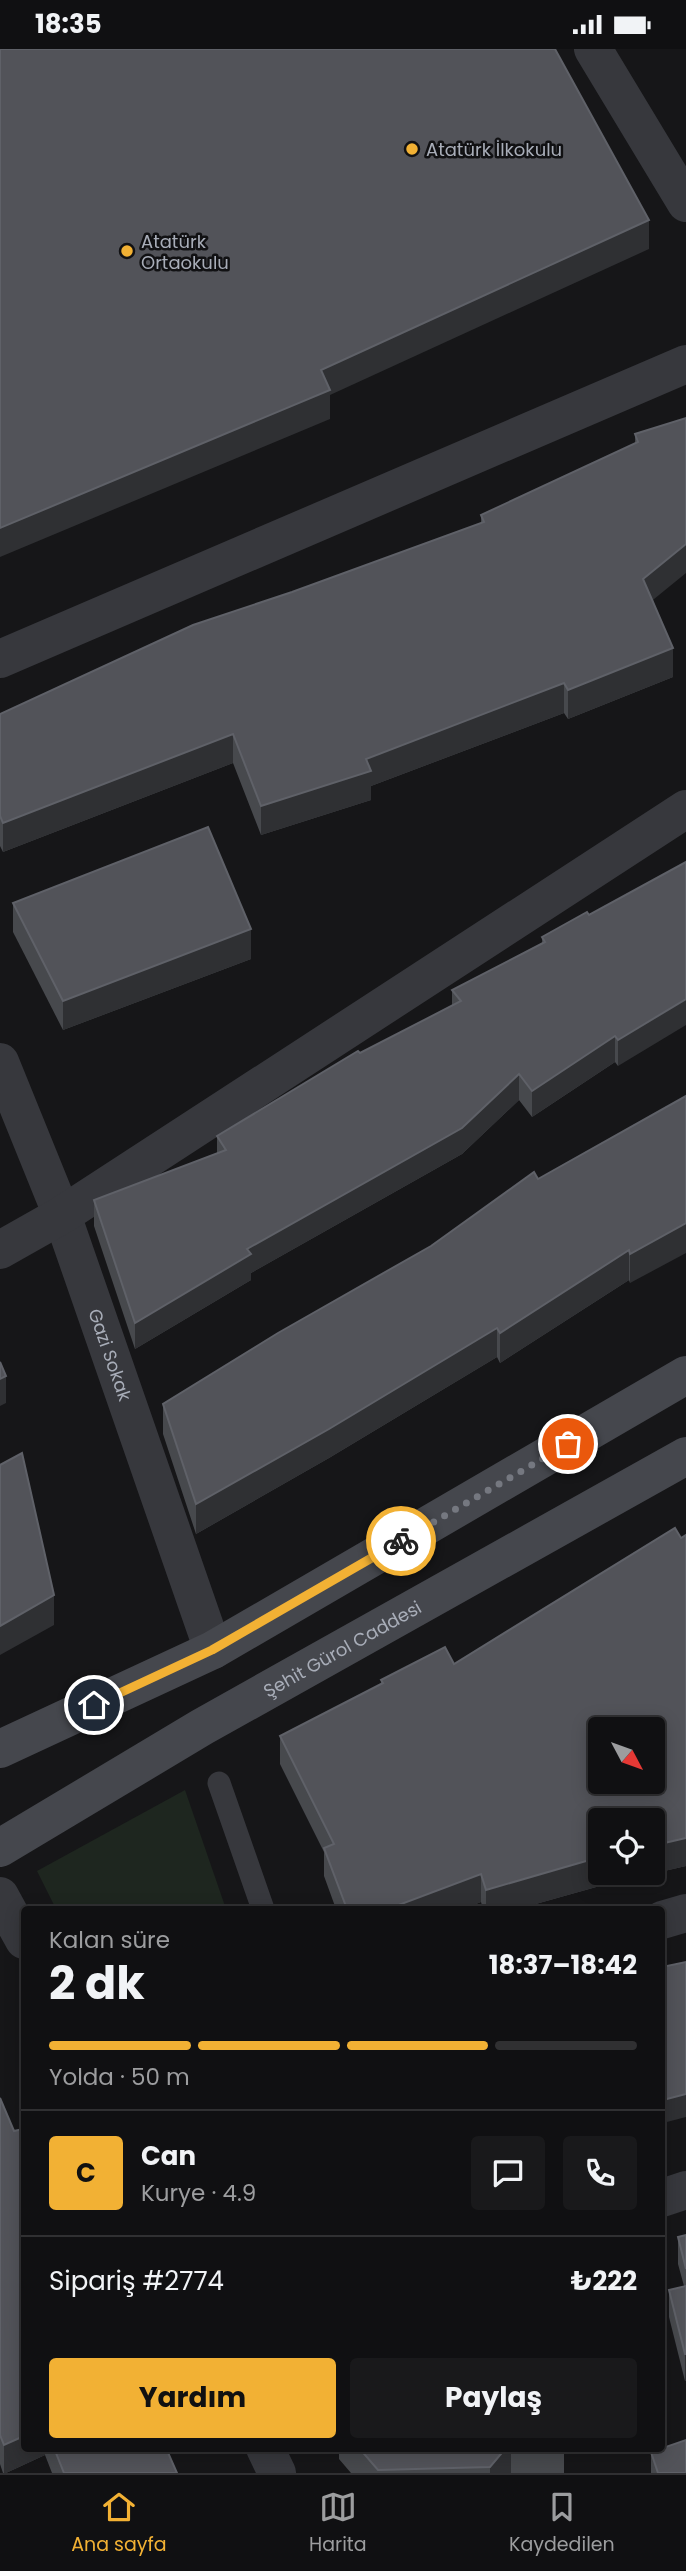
<!DOCTYPE html>
<html lang="tr">
<head>
<meta charset="utf-8">
<style>
  :root { --surface:#101012; --page:#19191b; --text:#f1f3f6; --muted:#9c9d9f; --line:#303032; --accent:#f2b134 }
  body { margin:0; font-family:Poppins,sans-serif; background:var(--page); color:var(--text); height:100vh; display:flex; flex-direction:column; font-size:26px; white-space:nowrap }
  * { box-sizing:border-box; margin:0 }
  p { font-size:23px; color:var(--muted) }
  .icon { flex:none; width:38px; height:38px; fill:none; stroke:currentColor; stroke-width:2; stroke-linecap:round; stroke-linejoin:round }
  .map { position:relative; flex:1; overflow:hidden }
  .drawer { position:absolute; left:21px; top:1857px; width:644px; height:546px; display:flex; flex-direction:column; background:var(--surface); border-radius:7px; box-shadow:0 4px 18px #0003,0 0 0 2px var(--line) }
  .drawer>* { flex:none }
  .needle { width:46px; rotate:131deg }
  .buttons { position:absolute; left:588px; top:1668px; display:grid; gap:14px }
  .buttons a { display:grid; place-items:center; width:77px; height:77px; border-radius:7px; background:var(--surface); box-shadow:0 4px 18px #0003,0 0 0 2px var(--line); font-size:35px }
  .pin { position:absolute; display:grid; place-items:center; width:60px; height:60px; color:#fff; margin:-30px; border:4px solid #fff; border-radius:50%; box-shadow:0 2px 7px #0007 }
  .courier { position:absolute; display:grid; place-items:center; width:70px; height:70px; margin:-35px; border:5px solid #f2b134; border-radius:50%; background:#fff; color:#222; box-shadow:0 2px 9px #0007 }
  .head em { font-style:normal; font-weight:700 }
  .head div { display:flex; flex-direction:column-reverse }
  .head { display:flex; align-items:center; justify-content:space-between; height:119px; padding:0 28px }
  h1 { font-size:46px; font-weight:700; line-height:52px }
  .bar { display:grid; grid-template-columns:repeat(4,1fr); gap:10px 7px; align-content:center; height:84px; padding:0 28px }
  .bar i { height:9px; border-radius:5px; background:var(--line) }
  .bar .on { background:var(--accent) }
  .bar p { grid-column:span 4 }
  .line { display:flex; align-items:center; gap:18px; padding:0 28px; border-top:2px solid var(--line) }
  .line div { flex:1 }
  .round { display:grid; place-items:center; flex:none; width:74px; height:74px; border-radius:7px; background:var(--page) }
  .button { display:flex; gap:14px; margin-top:auto; padding:14px 28px }
  .button a { flex:1; height:80px; border-radius:7px; background:var(--accent); color:#111; font-size:28px; font-weight:700; line-height:80px; text-align:center }
  .button a+a { background:var(--page); color:var(--text) }
  .status { display:flex; justify-content:space-between; align-items:center; height:49px; padding:0 35px; background:var(--surface); direction:ltr }
  .status svg { height:19px; fill:currentColor }
  .menu { display:flex; justify-content:space-around; align-items:center; height:98px; border-top:2px solid var(--line); background:var(--surface); font-size:19px; color:var(--muted) }
  .menu a { display:grid; justify-items:center; gap:4px }
  .menu .on { color:var(--accent) }
  .map>svg:first-child { display:block }
  .green { fill:#1e261f }
  .lines { fill:none; stroke-linecap:round; stroke-linejoin:round }
  .service { stroke:#37383d; stroke-width:23 }
  .minor { stroke:#37383d; stroke-width:38 }
  .secondary { stroke:#45474d; stroke-width:38 }
  .wall { fill:#47494d }
  .shaded-wall { fill:#2f3033 }
  .building { fill:#525359; stroke:#5f6168; stroke-width:2; fill-rule:evenodd }
  .done { stroke:#757880; stroke-width:7; stroke-dasharray:0 12.6 }
  .route { stroke:#f2b134; stroke-width:9 }
  .poi-dot { fill:#f2b134; stroke:#111113; stroke-width:2.5 }
  .labels { text-anchor:middle; dominant-baseline:central; stroke-width:5; stroke-linejoin:round; paint-order:stroke }
  .poi-label { font-size:18px; fill:#a8adb8; stroke:#111113; text-anchor:start }
  .street-label { font-size:18px; fill:#a8adb8; stroke:#111113 }
</style>
</head>
<body>
<div class="status"><b>18:35</b><svg viewBox="0 0 49 12"><path d="M0 12V9h3v3zM5 12V6h3v6zM10 12V3h3v9zM15 12V0h3v12zM26 1h20v11H26zM47 4h2v5h-2z"/></svg></div>
<div class="map">
<svg width="686" height="2424" viewBox="0 0 686 2424">
  <rect width="100%" height="100%" fill="#161618"/>
  <path class="green" d="M 185,1741 L 226,1860 L 56,1860 L 37,1822 Z"/>
  <g class="lines">
    <path class="service" d="M 219,1734 L 263,1860"/>
    <g class="minor">
      <path d="M 593,0 L 686,154"/>
      <path d="M 0,610 L 686,315"/>
      <path id="s1" d="M 0,1013 L 62,1166 L 213,1601"/>
      <path d="M 0,1201 L 62,1166 L 686,760"/>
      <path d="M 0,1847 L 24,1891"/>
      <path d="M 662,1871 L 686,1864"/>
      <path d="M 662,2149 L 686,2141"/>
      <path d="M 265,2399 L 277,2424"/>
    </g>
    <g class="secondary">
      <path d="M 0,1700 L 213,1601 L 686,1326"/>
      <path id="s2" d="M 0,1799 L 202,1678 L 686,1407"/>
    </g>
  </g>
  <g class="wall">
    <path d="M 686,369 L 653,551 L 673,628 L 568,670 L 564,664 L 371,737 L 371,751 L 261,786 L 233,714 L 3,803 L 0,797 L 0,665 L 292,543 L 481,474 L 481,466 L 635,394 L 635,385 Z"/>
    <path d="M 686,813 L 618,1017 L 615,1013 L 532,1068 L 519,1051 L 462,1105 L 251,1224 L 251,1231 L 135,1300 L 94,1177 L 94,1151 L 217,1104 L 217,1087 L 360,1004 L 452,957 L 452,941 L 542,894 L 542,888 L 589,866 Z"/>
    <path d="M 13,854 L 251,910 L 63,981 L 13,883 Z"/>
    <path d="M 686,1047 L 630,1234 L 629,1231 L 500,1314 L 497,1308 L 329,1409 L 196,1485 L 163,1385 L 163,1355 L 431,1197 L 538,1130 Z"/>
    <path d="M 686,1486 L 686,1817 L 660,1823 L 659,1820 L 600,1824 L 646,1824 L 518,1860 L 483,1860 L 481,1853 L 463,1860 L 336,1860 L 324,1827 L 324,1803 L 280,1715 L 280,1687 L 381,1635 L 381,1631 L 454,1615 Z"/>
    <path d="M 686,1913 L 663,2074 L 662,1918 Z"/>
    <path d="M 0,2049 L 24,2399 L 166,2399 L 177,2424 L 52,2424 L 45,2406 L 6,2424 L 3,2424 L 0,2415 Z"/>
    <path d="M 686,2186 L 686,2332 L 685,2332 L 669,2268 L 669,2241 L 684,2237 L 678,2215 L 678,2188 Z"/>
    <path d="M 339,2399 L 564,2399 L 564,2424 L 351,2424 L 339,2410 Z"/>
    <path d="M 651,2403 L 686,2424 L 651,2424 Z"/>
  </g>
  <g class="shaded-wall">
    <path d="M 649,171 L 649,200 L 330,346 L 330,370 L 0,508 L 0,479 L 321,321 Z"/>
    <path d="M 686,495 L 686,524 L 643,559 L 643,530 Z"/>
    <path d="M 673,599 L 673,628 L 568,670 L 568,641 Z"/>
    <path d="M 564,634 L 564,664 L 371,737 L 371,751 L 261,786 L 261,757 L 366,710 Z"/>
    <path d="M 233,685 L 233,714 L 3,803 L 3,774 Z"/>
    <path d="M 251,880 L 251,910 L 63,981 L 63,952 Z"/>
    <path d="M 686,950 L 686,976 L 618,1017 L 618,991 Z"/>
    <path d="M 615,987 L 615,1013 L 532,1068 L 532,1042 Z"/>
    <path d="M 519,1025 L 519,1051 L 462,1105 L 251,1224 L 251,1231 L 135,1300 L 135,1274 L 247,1200 Z"/>
    <path d="M 686,1174 L 686,1204 L 630,1234 L 630,1205 Z"/>
    <path d="M 629,1201 L 629,1231 L 500,1314 L 500,1284 Z"/>
    <path d="M 497,1279 L 497,1308 L 329,1409 L 196,1485 L 196,1455 Z"/>
    <path d="M 6,1327 L 6,1354 L 0,1357 L 0,1330 Z"/>
    <path d="M 54,1546 L 54,1576 L 0,1606 L 0,1577 Z"/>
    <path d="M 686,1789 L 686,1817 L 660,1823 L 660,1795 Z"/>
    <path d="M 659,1792 L 659,1820 L 653,1822 L 653,1793 Z"/>
    <path d="M 600,1808 L 600,1824 L 646,1824 L 518,1860 L 486,1860 L 486,1841 Z"/>
    <path d="M 481,1825 L 481,1853 L 463,1860 L 388,1860 Z"/>
    <path d="M 686,2045 L 686,2068 L 663,2074 L 663,2051 Z"/>
    <rect x="685" y="2305" width="1" height="27"/>
    <path d="M 24,2387 L 24,2399 L 45,2399 L 45,2406 L 6,2424 L 4,2424 L 4,2396 Z"/>
    <path d="M 506,2399 L 511,2399 L 511,2424 L 490,2424 L 490,2418 Z"/>
  </g>
  <g class="building">
    <path d="M 0,0 L 555,0 L 649,171 L 321,321 L 330,341 L 0,479 Z"/>
    <path d="M 686,369 L 686,495 L 643,530 L 673,599 L 568,641 L 564,634 L 366,710 L 371,722 L 261,757 L 233,685 L 3,774 L 0,767 L 0,665 L 193,576 L 292,543 L 484,473 L 481,466 L 638,393 L 635,385 Z"/>
    <path d="M 208,778 L 251,880 L 63,952 L 13,854 Z"/>
    <path d="M 686,813 L 686,950 L 618,991 L 615,987 L 532,1042 L 519,1025 L 462,1079 L 247,1200 L 251,1205 L 135,1274 L 94,1151 L 226,1101 L 217,1087 L 358,1002 L 360,1004 L 461,952 L 452,941 L 545,893 L 542,888 L 587,863 L 589,866 Z"/>
    <path d="M 686,1047 L 686,1174 L 630,1205 L 629,1201 L 500,1284 L 497,1279 L 329,1380 L 196,1455 L 163,1355 L 278,1284 L 431,1197 L 534,1123 L 538,1130 Z"/>
    <path d="M 0,1313 L 6,1327 L 0,1330 Z"/>
    <path d="M 22,1404 L 54,1546 L 0,1577 L 0,1416 Z"/>
    <path d="M 675,1479 L 681,1489 L 686,1486 L 686,1789 L 660,1795 L 659,1792 L 653,1793 L 653,1771 L 600,1771 L 600,1808 L 486,1841 L 481,1825 L 388,1860 L 347,1860 L 324,1799 L 334,1795 L 280,1687 L 383,1634 L 381,1631 L 445,1598 L 454,1615 ZM 600,1680 L 653,1680 L 653,1732 L 600,1732 Z"/>
    <path d="M 686,1913 L 686,2045 L 663,2051 L 662,2047 L 662,1918 Z"/>
    <path d="M 0,2049 L 14,2082 L 23,2080 L 24,2085 L 24,2387 L 4,2396 L 0,2386 Z"/>
    <path d="M 686,2186 L 686,2220 L 678,2188 Z"/>
    <path d="M 686,2237 L 686,2305 L 685,2305 L 669,2241 Z"/>
    <path d="M 686,2391 L 686,2424 L 658,2424 L 651,2403 Z"/>
    <path d="M 54,2399 L 166,2399 L 177,2424 L 64,2424 Z"/>
    <path d="M 359,2399 L 506,2399 L 490,2418 L 378,2421 Z"/>
  </g>
  <g class="lines">
    <path class="done" d="M 401,1492 L 568,1395"/>
    <path class="route" d="M 94,1656 L 212,1601 L 401,1492"/>
  </g>
  <g class="poi-dot">
    <circle cx="412" cy="100" r="7"/>
    <circle cx="127" cy="202" r="7"/>
  </g>
  <g class="labels">
    <g class="poi-label">
      <text x="426" y="100">Atatürk İlkokulu</text>
      <text x="141" y="192">Atatürk<tspan x="141" dy="21">Ortaokulu</tspan></text>
    </g>
    <g class="street-label">
      <text stroke="none"><textPath href="#s1" startOffset="313">Gazi Sokak</textPath></text>
      <text stroke="none"><textPath href="#s2" startOffset="396">Şehit Gürol Caddesi</textPath></text>
    </g>
  </g>
</svg>
<div class="buttons">
<a><svg class="needle" viewBox="-14 -14 28 28"><path d="M0-13l5 13h-10z" fill="#e53935"/><path d="M0 13l5-13h-10z" fill="#9c9d9f"/></svg></a>
<a><svg class="icon" aria-label="locate" viewBox="0 0 24 24"><circle cx="12" cy="12" r="6"/><path d="M12 2v4M12 18v4M2 12h4M18 12h4"/></svg></a>
</div>
<div class="pin" style="left:568px;top:1395px;background:#ea580c"><svg class="icon" aria-label="bag" viewBox="0 0 24 24"><path d="M5 8h14l-1 12H6zM9 8a3 3 0 0 1 6 0"/></svg></div>
<div class="pin" style="left:94px;top:1656px;background:#1f2937"><svg class="icon" aria-label="home" viewBox="0 0 24 24"><path d="M3 11l9-7 9 7M6 9v11h12V9"/></svg></div>
<div class="courier" style="left:401px;top:1492px"><svg class="icon" aria-label="bike" viewBox="0 0 24 24"><circle cx="6" cy="16" r="4"/><circle cx="18" cy="16" r="4"/><path d="M6 16l4-8h5l3 8M10 8l3 8H6M13 5h3"/></svg></div>
<section class="drawer">
<div class="head"><div><h1>2 dk</h1><p>Kalan süre</p></div><em>18:37–18:42</em></div>
<div class="bar"><i class="on"></i><i class="on"></i><i class="on"></i><i></i><p>Yolda · 50 m</p></div>
<div class="line" style="height:126px"><b class="round" style="background:var(--accent);color:#111">C</b><div><b>Can</b><p>Kurye · 4.9</p></div><a class="round"><svg class="icon" aria-label="chat" viewBox="0 0 24 24"><path d="M4 5h16v11H9l-5 4z"/></svg></a><a class="round"><svg class="icon" aria-label="phone" viewBox="0 0 24 24"><path d="M5 4h4l2 5-3 2q2 4 5 5l2-3 5 2v4C11 20 4 13 5 4z"/></svg></a></div>
<div class="line" style="height:91px"><div>Sipariş #2774</div><b>₺222</b></div>
<div class="button"><a>Yardım</a><a>Paylaş</a></div>
</section>
</div>
<nav class="menu">
<a class="on"><svg class="icon" aria-label="home" viewBox="0 0 24 24"><path d="M3 11l9-7 9 7M6 9v11h12V9"/></svg>Ana sayfa</a>
<a><svg class="icon" aria-label="map" viewBox="0 0 24 24"><path d="M3 6l6-2 6 2 6-2v14l-6 2-6-2-6 2zM9 4v14M15 6v14"/></svg>Harita</a>
<a><svg class="icon" aria-label="saved" viewBox="0 0 24 24"><path d="M7 4h10v16l-5-4-5 4z"/></svg>Kaydedilen</a>
</nav>
</body>
</html>
